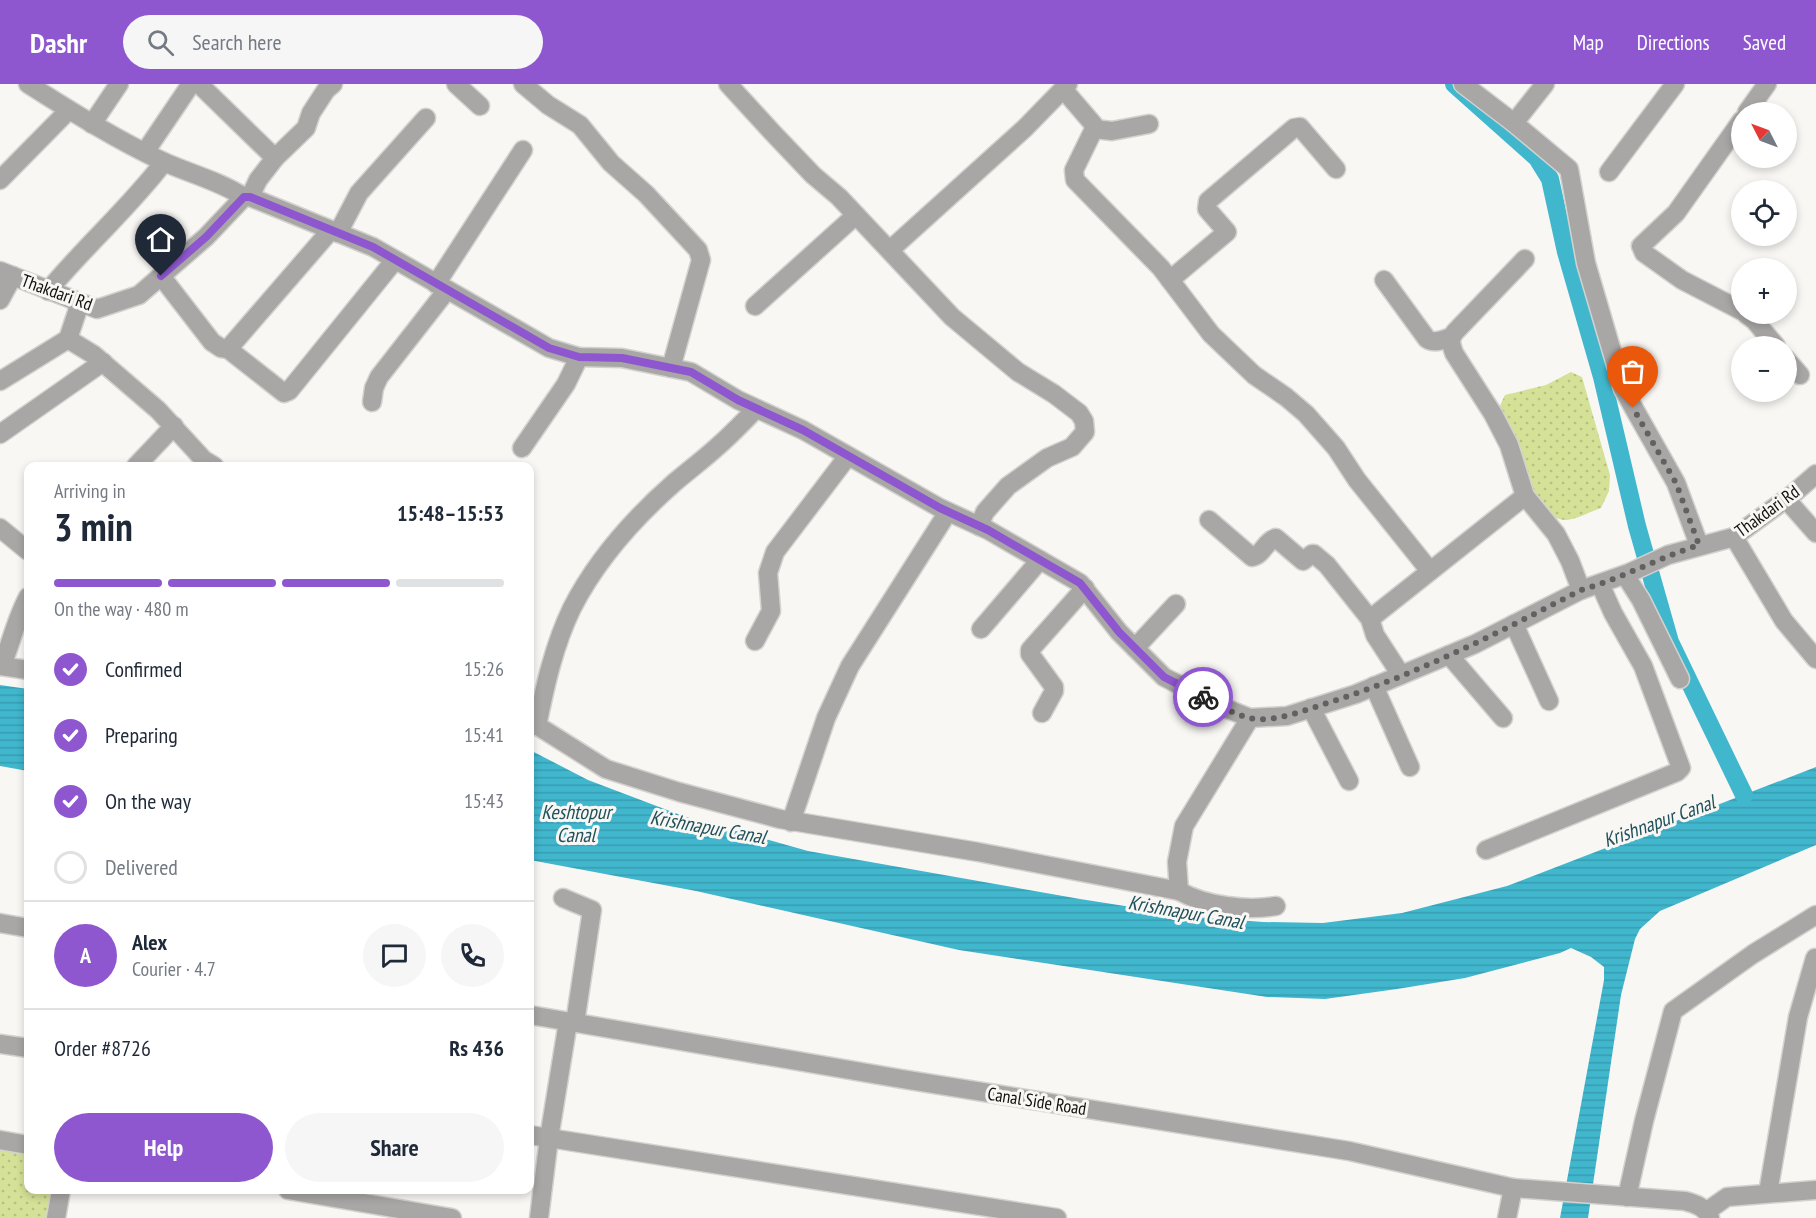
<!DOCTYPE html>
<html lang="en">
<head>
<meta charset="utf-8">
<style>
  :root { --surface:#fff; --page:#f6f6f7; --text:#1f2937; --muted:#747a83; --line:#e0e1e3; --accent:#8f57cf }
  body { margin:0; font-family:"PT Sans Narrow",sans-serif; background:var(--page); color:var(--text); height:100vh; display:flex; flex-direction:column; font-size:22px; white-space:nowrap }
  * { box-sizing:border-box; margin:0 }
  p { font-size:20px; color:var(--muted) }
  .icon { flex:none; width:33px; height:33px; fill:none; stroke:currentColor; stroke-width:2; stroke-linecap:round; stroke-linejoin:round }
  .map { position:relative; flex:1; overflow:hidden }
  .panel { position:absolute; left:24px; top:378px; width:510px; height:732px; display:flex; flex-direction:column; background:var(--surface); border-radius:12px; box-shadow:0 3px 9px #0003 }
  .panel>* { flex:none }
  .needle { width:39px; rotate:312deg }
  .buttons { position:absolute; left:1731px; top:18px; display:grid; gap:12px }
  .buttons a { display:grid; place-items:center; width:66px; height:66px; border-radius:50%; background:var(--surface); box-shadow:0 3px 9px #0003; font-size:30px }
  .pin { position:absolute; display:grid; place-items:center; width:51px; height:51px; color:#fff; margin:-62px -26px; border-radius:50% 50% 50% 0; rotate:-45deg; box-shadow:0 0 6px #0007 }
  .pin .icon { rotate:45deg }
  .courier { position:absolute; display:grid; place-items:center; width:60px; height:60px; margin:-30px; border:4px solid #8f57cf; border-radius:50%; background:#fff; color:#222; box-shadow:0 2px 8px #0007 }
  .headline em { font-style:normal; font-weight:700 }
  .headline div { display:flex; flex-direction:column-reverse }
  .headline { display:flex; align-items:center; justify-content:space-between; height:102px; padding:0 30px }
  h1 { font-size:39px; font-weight:700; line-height:45px }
  .bar { display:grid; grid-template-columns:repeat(4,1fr); gap:9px 6px; align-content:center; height:72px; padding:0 30px }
  .bar i { height:8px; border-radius:4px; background:var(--line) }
  .bar .on { background:var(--accent) }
  .bar p { grid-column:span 4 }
  .line { display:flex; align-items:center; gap:15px; padding:0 30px; border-top:2px solid var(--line) }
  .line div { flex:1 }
  .round { display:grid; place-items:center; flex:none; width:63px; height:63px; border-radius:32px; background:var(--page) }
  ol { padding:0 30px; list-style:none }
  li { display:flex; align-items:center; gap:18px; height:66px }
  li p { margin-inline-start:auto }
  li .icon { padding:6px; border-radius:50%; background:var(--accent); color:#fff; stroke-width:4 }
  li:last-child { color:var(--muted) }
  li i { width:33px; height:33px; border:3px solid var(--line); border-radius:50% }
  .cta { display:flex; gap:12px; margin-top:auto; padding:12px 30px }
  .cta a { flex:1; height:69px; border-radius:36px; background:var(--accent); color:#fff; font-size:24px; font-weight:700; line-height:69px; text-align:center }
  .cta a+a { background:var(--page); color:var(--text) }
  header { display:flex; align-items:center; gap:36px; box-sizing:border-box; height:84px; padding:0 30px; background:var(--accent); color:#fff }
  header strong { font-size:28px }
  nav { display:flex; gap:33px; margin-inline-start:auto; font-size:21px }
  .search { width:420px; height:54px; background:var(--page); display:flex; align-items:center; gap:15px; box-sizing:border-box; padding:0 21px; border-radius:33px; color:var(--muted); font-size:22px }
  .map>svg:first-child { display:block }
  .park { fill:url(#park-dots) }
  .water { fill:url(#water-rules) }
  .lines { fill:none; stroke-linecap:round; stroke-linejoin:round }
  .canal { stroke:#41b7ce; stroke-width:18 }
  .minor-casing { stroke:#d4d2cf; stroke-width:21 }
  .minor { stroke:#a8a7a6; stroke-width:18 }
  .done { stroke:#62615f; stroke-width:6; stroke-dasharray:0 10.8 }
  .route { stroke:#8f57cf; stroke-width:8 }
  .labels { text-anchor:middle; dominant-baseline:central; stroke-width:6; stroke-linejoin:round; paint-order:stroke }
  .street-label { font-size:18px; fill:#11100f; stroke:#f9f7f4 }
  .water-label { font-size:20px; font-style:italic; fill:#21525c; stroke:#f9f7f4 }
</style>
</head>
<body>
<header>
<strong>Dashr</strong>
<div class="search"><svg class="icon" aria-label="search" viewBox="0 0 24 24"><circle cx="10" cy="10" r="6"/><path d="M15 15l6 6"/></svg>Search here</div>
<nav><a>Map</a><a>Directions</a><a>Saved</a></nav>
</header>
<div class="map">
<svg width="1816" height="1134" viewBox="0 0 1816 1134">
  <defs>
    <pattern id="park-dots" width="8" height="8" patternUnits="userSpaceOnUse" patternTransform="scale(1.5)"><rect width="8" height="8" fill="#d5e196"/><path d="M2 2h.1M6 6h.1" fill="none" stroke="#b6c080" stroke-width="1.8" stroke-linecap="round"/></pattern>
    <pattern id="water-rules" width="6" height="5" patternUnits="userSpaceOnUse" patternTransform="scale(1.5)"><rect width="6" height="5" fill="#41b7ce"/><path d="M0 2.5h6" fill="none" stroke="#389cb0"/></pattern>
  </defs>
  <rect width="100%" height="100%" fill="#f9f7f4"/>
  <g class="park">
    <path d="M 1571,288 L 1582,293 L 1610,391 L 1609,407 L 1601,424 C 1591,427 1576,436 1566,436 C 1525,434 1509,357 1498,326 L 1505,311 L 1546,301 Z"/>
    <path d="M 0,1062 L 28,1066 L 28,1106 L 52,1106 L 48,1134 L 0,1134 Z"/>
  </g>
  <g class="water">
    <path d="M 0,601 L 28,605 L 28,687 L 0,682 Z"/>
    <path d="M 530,666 L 588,696 L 683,732 L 808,767 L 1080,815 L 1195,833 L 1263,838 L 1323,839 L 1402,829 L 1507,802 L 1816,683 L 1816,761 L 1660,827 L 1640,845 L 1635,855 L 1621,911 L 1588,1134 L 1560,1134 L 1604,896 L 1604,883 L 1591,873 L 1571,864 L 1560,869 L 1465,894 L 1397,905 L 1325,915 L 1267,913 L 959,866 L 696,807 L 530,776 Z"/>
  </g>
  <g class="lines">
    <path class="canal" d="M 1454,0 L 1537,74 L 1550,95 L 1566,168 L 1602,293 L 1637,442 L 1670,558 L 1744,711"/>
    <defs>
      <g id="minor">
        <path d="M 28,0 C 72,28 117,56 164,78 C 191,90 219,97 244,113"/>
        <path d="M 199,0 L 275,74"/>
        <path d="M 456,0 L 480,22"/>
        <path d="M 523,0 L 548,21 L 580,41 L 611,79 L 646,110 L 698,166 L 701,176 L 671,284"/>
        <path d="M 728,0 L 772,48 L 813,91 L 839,113 L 952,233 L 1018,288 L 1054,310 L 1079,329 L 1084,337 L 1085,348 L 1072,363 L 1047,374 L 1008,402 L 985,428 L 979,442"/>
        <path d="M 1463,0 L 1514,39 L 1569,85 L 1586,179 L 1623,305 L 1676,399 L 1699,461"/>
        <path d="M 1063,5 L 1094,41 L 1094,45 L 1074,86 L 1075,96 L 1161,184 L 1211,250 L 1254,291 L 1286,313 L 1306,330 L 1336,364 L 1357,396 L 1430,487"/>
        <path d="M 1747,28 L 1767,0"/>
        <path d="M 1742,36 L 1676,129 L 1641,162 L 1644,169 L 1682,196 L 1742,227"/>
        <path d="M 1514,39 L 1545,0"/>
        <path d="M 92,40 L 119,0"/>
        <path d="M 1094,45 L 1112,47 L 1149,40"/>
        <path d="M 145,68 L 191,0"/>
        <path d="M 1609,88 L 1675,0"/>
        <path d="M 0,96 L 69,26"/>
        <path d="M 250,113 L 258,96 L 275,74 L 306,44 L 311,29 L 326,6 L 333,0"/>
        <path d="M 338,149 L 359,109 L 426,34"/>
        <path d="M 890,166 L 1025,44 L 1068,0"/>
        <path d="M 1525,175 L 1455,248 C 1449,256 1451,260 1454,269 L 1493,330 L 1509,361 L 1525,412 L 1556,450 L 1570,477 L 1581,506"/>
        <path d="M 0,187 L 97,225 L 139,211 L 206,153 L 244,113 L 250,113 L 373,163 L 549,264 L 579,273 L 622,274 L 691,288 L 738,316 L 803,346 L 940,424 L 988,446 L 1080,499 L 1119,548 L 1164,593 L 1220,622 L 1250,634 L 1287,632 L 1356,610 L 1475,560 L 1581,506 L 1629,489 L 1668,471 L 1734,453 L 1793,410 L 1816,390"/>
        <path d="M 161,192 L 212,258 L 221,264 L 228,265 L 284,309 L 289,307 L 395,176"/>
        <path d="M 1170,196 L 1227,148 L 1207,125 L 1208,117 L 1294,44 L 1300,43 L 1336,85"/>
        <path d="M 1384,196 L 1427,255 C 1434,260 1443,256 1451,253"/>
        <path d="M 436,200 L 523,66"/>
        <path d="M 48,207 C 85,162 129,124 164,78"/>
        <path d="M 0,216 L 13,192"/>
        <path d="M 78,218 L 77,228 L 68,255 L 94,271 L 158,326 L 204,376 L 214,382"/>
        <path d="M 755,222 L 856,131"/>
        <path d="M 1746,230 L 1754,236 L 1776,262"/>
        <path d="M 228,265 L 331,146"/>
        <path d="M 1786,275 L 1800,291"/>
        <path d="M 0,297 L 68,255"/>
        <path d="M 372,318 L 374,304 L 379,293 L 447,206"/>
        <path d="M 0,350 L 103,278"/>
        <path d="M 522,364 L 566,300 L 579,273"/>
        <path d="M 136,382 L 174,342"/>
        <path d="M 1786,415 L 1816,449"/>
        <path d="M 1209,436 L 1252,473 C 1263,471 1265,457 1276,454 L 1303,477 L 1312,470 L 1314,470 L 1327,481 L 1370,535 L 1375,551 L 1401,591"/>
        <path d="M 0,444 L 28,467"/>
        <path d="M 1734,453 L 1784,537 L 1816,575"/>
        <path d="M 1625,491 L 1641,516 L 1680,595"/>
        <path d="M 1370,535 L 1525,412"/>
        <path d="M 1514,540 L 1549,617"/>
        <path d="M 981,545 L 1040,476"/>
        <path d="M 755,557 L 771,527 L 768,489 L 775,468 L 848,372"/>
        <path d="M 1135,564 L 1176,520"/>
        <path d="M 1449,571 L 1503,634"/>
        <path d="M 0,582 L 28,586"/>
        <path d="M 2,582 C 11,559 16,535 28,513"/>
        <path d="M 1374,602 L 1410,683"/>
        <path d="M 1311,624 L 1349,697"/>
        <path d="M 1042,629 L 1054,607 L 1054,603 L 1030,570 L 1030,566 L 1085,504"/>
        <path d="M 530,637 L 606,685 L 679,708 L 780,735 L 978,768 L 1179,807 L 1177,778 L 1184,742 L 1250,634"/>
        <path d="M 537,642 C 545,602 554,561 572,524 C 597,475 634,434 675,398 C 689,386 704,375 717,363 C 731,351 743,338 756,325"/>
        <path d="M 791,738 L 826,634 L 850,582 L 948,428"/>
        <path d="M 1486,766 L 1677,688 L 1681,684 L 1643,582 L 1613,529 L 1600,500"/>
        <path d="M 1179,807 C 1206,822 1246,827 1276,822"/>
        <path d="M 563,814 L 592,826 L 575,939"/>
        <path d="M 0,839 L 28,844"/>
        <path d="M 530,931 L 902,995 L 1349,1067 L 1513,1104 L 1507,1134"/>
        <path d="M 0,960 L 28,964"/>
        <path d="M 530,1051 L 1057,1134"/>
        <path d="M 0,1056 L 28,1061"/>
        <path d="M 1513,1104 L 1685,1117 C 1696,1120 1705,1123 1710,1134"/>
        <path d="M 288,1106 L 452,1134"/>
        <path d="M 1768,1109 L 1798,933 L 1815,874"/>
        <path d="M 1627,1113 L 1644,1037 L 1673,927 L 1753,870 L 1816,831"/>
        <path d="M 1707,1127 L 1727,1113 L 1816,1106"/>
        <path d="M 56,1134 L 61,1106"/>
        <path d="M 539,1134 L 549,1054 L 568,938"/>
      </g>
    </defs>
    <use href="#minor" class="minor-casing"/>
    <use href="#minor" class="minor"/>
  </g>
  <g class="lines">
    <path class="done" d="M 1203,613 C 1217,620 1233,630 1249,634 C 1272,639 1303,627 1324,620 C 1414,592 1498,549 1581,506 C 1622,494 1659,474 1699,461 L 1676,399 L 1633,324"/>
    <path class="route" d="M 161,192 L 206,153 L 244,113 L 250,113 L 373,163 L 549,264 L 579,273 L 622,274 L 691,288 L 738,316 L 803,346 L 940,424 L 988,446 L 1080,499 L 1119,548 L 1164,593 L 1203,613"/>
  </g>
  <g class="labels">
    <g class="street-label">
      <text transform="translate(57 208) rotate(20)">Thakdari Rd</text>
      <text transform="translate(1767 427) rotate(-36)">Thakdari Rd</text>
      <text transform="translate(1037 1017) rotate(9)">Canal Side Road</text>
    </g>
    <g class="water-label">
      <text x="576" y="728">Keshtopur<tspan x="576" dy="23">Canal</tspan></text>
      <text transform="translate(1659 737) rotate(-20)">Krishnapur Canal</text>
      <text transform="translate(708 743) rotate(10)">Krishnapur Canal</text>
      <text transform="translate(1186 828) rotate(10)">Krishnapur Canal</text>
    </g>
  </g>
</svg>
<div class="buttons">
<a><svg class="needle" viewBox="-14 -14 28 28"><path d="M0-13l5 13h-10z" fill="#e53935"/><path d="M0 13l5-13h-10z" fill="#747a83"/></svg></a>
<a><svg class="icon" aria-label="locate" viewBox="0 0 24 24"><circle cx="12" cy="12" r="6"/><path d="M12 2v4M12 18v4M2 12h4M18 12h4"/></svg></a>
<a>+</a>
<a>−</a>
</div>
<div class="pin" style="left:1633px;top:324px;background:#ea580c"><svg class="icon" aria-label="bag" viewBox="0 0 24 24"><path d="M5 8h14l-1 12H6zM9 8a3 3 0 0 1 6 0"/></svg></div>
<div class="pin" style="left:161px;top:192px;background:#1f2937"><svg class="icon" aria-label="home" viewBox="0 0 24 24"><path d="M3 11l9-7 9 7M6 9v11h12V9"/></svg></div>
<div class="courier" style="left:1203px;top:613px"><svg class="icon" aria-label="bike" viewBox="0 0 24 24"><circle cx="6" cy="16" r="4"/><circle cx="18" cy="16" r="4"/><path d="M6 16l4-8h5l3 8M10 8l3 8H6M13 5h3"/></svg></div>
<section class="panel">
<div class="headline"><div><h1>3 min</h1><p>Arriving in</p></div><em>15:48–15:53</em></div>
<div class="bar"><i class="on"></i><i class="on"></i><i class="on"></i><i></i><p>On the way · 480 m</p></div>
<ol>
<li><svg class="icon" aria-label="check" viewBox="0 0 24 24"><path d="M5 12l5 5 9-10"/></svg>Confirmed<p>15:26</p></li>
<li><svg class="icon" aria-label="check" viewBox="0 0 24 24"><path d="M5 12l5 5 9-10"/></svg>Preparing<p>15:41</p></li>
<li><svg class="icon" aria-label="check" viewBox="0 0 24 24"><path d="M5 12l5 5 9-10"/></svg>On the way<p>15:43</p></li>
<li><i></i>Delivered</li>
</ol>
<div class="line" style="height:108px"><b class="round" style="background:var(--accent);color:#fff">A</b><div><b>Alex</b><p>Courier · 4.7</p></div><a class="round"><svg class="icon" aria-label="chat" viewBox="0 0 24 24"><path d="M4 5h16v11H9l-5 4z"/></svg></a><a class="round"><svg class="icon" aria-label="phone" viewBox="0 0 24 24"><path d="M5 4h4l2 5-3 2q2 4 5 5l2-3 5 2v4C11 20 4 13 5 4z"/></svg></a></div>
<div class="line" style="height:78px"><div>Order #8726</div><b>Rs 436</b></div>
<div class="cta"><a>Help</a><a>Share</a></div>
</section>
</div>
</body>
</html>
